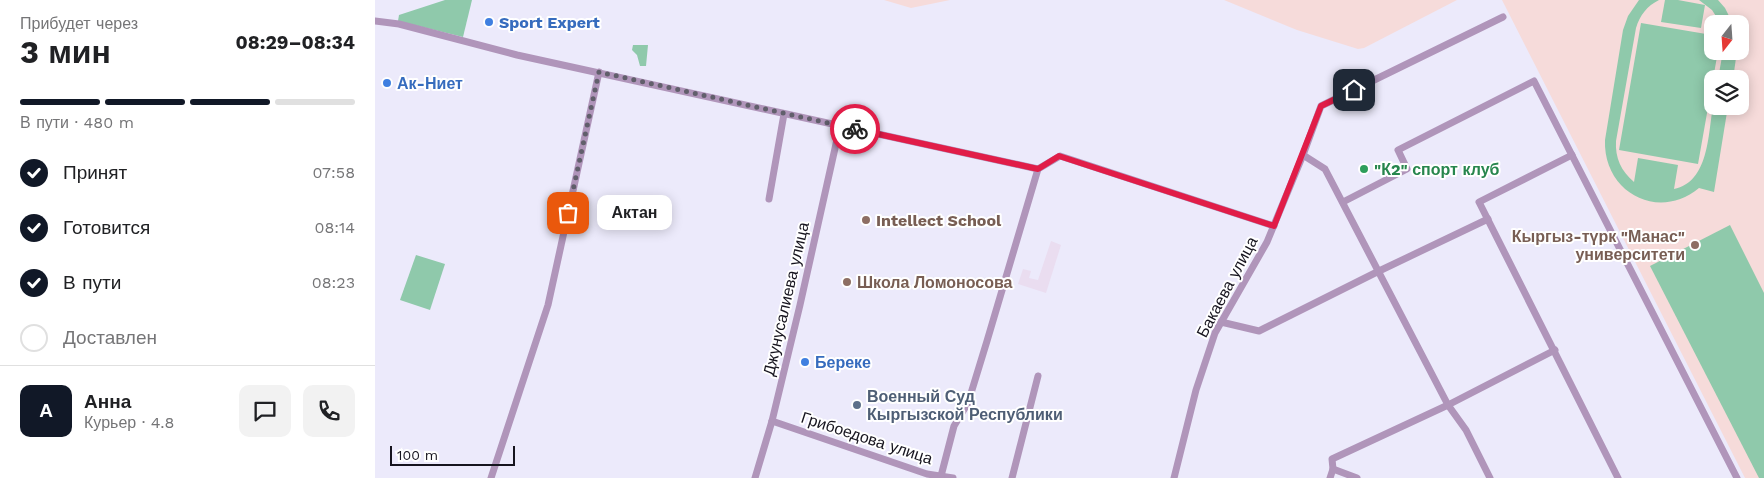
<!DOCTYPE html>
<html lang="ru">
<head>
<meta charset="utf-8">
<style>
  :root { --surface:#fff; --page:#f2f2f2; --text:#202124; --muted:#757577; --line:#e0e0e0; --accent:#111827 }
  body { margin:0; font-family:"Work Sans",sans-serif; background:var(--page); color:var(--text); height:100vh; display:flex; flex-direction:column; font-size:19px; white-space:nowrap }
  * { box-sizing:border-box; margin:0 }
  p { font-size:16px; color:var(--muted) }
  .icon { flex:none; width:28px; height:28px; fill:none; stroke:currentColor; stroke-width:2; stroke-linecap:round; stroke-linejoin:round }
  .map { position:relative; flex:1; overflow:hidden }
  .details { display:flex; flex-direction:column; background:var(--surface); width:375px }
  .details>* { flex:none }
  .needle { width:32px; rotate:197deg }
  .tools { position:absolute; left:1329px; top:15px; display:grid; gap:10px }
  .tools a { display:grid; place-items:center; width:45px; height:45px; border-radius:10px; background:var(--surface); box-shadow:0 2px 12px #0003; font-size:25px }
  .scale { position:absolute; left:15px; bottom:12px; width:125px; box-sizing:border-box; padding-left:5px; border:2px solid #16141e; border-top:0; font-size:14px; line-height:18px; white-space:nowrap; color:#16141e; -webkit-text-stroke:4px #fff; paint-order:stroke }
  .pin { position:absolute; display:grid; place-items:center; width:42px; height:42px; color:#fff; margin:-21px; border-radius:10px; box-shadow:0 2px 8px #0006 }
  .courier { position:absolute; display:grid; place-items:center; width:50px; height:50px; margin:-25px; border:4px solid #e11d48; border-radius:50%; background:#fff; color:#222; box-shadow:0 1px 6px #0007 }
  .bubble { position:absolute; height:35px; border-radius:10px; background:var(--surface); box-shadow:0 2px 12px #0003; font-size:16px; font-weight:700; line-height:35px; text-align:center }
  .head em { font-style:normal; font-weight:700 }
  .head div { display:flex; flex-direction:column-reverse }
  .head { display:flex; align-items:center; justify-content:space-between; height:85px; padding:0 20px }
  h1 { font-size:32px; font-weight:700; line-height:38px }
  .bar { display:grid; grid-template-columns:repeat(4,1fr); gap:8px 5px; align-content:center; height:60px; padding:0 20px }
  .bar i { height:6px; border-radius:4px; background:var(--line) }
  .bar .current { background:var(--accent) }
  .bar p { grid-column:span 4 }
  .line { display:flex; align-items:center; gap:12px; padding:0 20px; border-top:1px solid var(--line) }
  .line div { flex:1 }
  .round { display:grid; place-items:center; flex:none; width:52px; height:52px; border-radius:10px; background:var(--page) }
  ol { padding:0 20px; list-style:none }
  li { display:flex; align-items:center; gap:15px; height:55px }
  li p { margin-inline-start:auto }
  li .icon { padding:5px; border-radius:50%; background:var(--accent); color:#fff; stroke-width:4 }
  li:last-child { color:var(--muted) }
  li i { width:28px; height:28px; border:2px solid var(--line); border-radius:50% }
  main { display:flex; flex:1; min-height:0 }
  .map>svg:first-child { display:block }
  .industrial { fill:#eaddf0 }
  .education { fill:#f6dbda; fill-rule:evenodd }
  .green { fill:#8fc9ab }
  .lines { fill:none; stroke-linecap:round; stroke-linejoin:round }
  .minor { stroke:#b095ba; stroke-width:7 }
  .done { stroke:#615f6b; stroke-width:5; stroke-dasharray:0 9 }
  .route { stroke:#e11d48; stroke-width:6 }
  .shop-dot { fill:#3f7fe0; stroke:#fff; stroke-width:2 }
  .leisure-dot { fill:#2e9e5b; stroke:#fff; stroke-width:2 }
  .education-dot { fill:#8d6e63; stroke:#fff; stroke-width:2 }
  .service-dot { fill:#5c6f8a; stroke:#fff; stroke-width:2 }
  .labels { text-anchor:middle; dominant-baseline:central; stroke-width:4; stroke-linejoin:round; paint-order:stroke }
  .shop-label { font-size:16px; font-weight:bold; fill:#366cbe; stroke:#fff; text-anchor:start }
  .leisure-label { font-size:16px; font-weight:bold; fill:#27864d; stroke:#fff; text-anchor:start }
  .education-label { font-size:16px; font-weight:bold; fill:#785e54; stroke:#fff; text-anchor:start }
  .street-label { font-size:16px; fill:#16141e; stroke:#fff }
  .service-label { font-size:16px; font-weight:bold; fill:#4e5e75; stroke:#fff; text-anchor:start }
</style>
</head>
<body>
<main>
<section class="details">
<div class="head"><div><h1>3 мин</h1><p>Прибудет через</p></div><em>08:29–08:34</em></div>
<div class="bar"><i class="current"></i><i class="current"></i><i class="current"></i><i></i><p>В пути · 480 m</p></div>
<ol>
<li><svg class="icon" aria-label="check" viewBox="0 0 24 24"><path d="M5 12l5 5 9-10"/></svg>Принят<p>07:58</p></li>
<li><svg class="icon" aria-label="check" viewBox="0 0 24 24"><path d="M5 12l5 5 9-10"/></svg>Готовится<p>08:14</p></li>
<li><svg class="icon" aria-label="check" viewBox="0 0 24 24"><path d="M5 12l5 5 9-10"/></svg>В пути<p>08:23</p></li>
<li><i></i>Доставлен</li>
</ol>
<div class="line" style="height:90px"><b class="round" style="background:var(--accent);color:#fff">А</b><div><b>Анна</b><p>Курьер · 4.8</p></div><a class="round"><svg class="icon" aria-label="chat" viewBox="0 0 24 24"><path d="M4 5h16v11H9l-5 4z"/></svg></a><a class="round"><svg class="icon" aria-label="phone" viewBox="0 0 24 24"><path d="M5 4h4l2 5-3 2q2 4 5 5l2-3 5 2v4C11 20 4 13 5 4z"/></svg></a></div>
</section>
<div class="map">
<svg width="1389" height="478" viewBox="0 0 1389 478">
  <rect width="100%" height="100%" fill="#eceafb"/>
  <path class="industrial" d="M 676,241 L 686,245 L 671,293 L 643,284 L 648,269 L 656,271 L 654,278 L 663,280 Z"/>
  <g class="education">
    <path d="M 509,0 L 575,0 L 536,8 Z"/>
    <path d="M 849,0 L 1082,0 L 989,48 L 983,49 L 922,30 Z"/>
    <path d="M 1127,0 L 1389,0 L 1389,478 L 1370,478 ZM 1338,24 L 1365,24 L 1365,51 L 1338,51 ZM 1338,79 L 1365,79 L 1365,106 L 1338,106 Z"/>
  </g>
  <g class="green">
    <path d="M 70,0 L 97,0 L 88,37 L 23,21 L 24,15 Z"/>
    <path d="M 1264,0 L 1284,0 C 1272,6 1265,15 1261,28 L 1241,141 C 1240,158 1246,171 1259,182 L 1263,158 L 1303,165 L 1299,189 C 1334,182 1333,134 1338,106 L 1353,106 L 1339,192 L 1324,188 C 1283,222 1228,192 1230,140 L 1248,30 L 1253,16 Z"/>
    <path d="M 1290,0 L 1303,0 L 1330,5 L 1326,28 L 1286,22 Z"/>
    <path d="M 1324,0 L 1343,0 L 1350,8 L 1358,24 L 1346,24 L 1337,10 Z"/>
    <path d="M 1266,23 L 1337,35 L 1338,51 L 1343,51 L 1323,164 L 1244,150 Z"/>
    <path d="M 258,45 L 273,45 L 271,66 L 265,66 L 262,55 L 257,50 Z"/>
    <path d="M 1348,51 L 1362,51 L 1358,79 L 1343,79 Z"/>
    <path d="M 1355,225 L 1389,293 L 1389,478 L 1384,478 L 1275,266 Z"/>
    <path d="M 41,255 L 70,264 L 55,310 L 25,300 Z"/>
  </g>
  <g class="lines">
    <g class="minor">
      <path d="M 0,21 L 24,24 L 142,55 L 663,169"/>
      <path d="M 928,155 L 950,169 L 1073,405 L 1091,430 L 1115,478"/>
      <path d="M 1197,155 L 1104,202 L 1243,478"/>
      <path d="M 663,169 L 685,156 L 899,226"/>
      <path d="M 394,199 L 409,114"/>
      <path d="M 968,202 L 1032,169 L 1023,150 L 1159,81 L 1362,478"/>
      <path d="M 846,322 L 884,331 L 1002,272 L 1113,219"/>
      <path d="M 397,421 L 552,474 L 578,478"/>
      <path d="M 958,469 L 982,478"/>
      <path d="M 566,476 L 579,426 L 593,403 L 612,341 L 663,169"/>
      <path d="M 116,478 L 173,305 L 224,72"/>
      <path d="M 380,478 L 397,421 L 425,305 L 465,126"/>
      <path d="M 637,478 L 663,376"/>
      <path d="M 799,478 L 821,390 L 840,333 L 892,242 L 928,155 L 946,106 L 1128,17"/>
      <path d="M 955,478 L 958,469 L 957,459 L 1073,405 L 1180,350"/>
    </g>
  </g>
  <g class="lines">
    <path class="done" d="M 193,213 L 224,72 L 480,129"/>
    <path class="route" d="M 480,129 L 663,169 L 684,156 L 899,226 L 946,106 L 979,90"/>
  </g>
  <g class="shop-dot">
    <circle cx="114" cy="22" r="5"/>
    <circle cx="12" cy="83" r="5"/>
    <circle cx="430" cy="362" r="5"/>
  </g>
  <circle class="leisure-dot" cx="989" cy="169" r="5"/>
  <g class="education-dot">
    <circle cx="491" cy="220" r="5"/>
    <circle cx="1320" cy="245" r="5"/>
    <circle cx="472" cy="282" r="5"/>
  </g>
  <circle class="service-dot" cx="482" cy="405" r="5"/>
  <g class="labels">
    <g class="shop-label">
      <text x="124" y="22">Sport Expert</text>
      <text x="22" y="83">Ак-Ниет</text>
      <text x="440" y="362">Береке</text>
    </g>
    <g class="leisure-label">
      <text x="999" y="169">"К2" спорт клуб</text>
    </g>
    <g class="education-label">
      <text x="501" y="220">Intellect School</text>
      <text x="1310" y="236" text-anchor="end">Кыргыз-түрк "Манас"<tspan x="1310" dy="18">университети</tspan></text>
      <text x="482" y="282">Школа Ломоносова</text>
    </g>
    <g class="street-label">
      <text transform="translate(852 287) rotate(-62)">Бакаева улица</text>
      <text transform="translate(411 299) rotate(-77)">Джунусалиева улица</text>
      <text transform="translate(492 438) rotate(18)">Грибоедова улица</text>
    </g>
    <g class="service-label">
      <text x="492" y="396">Военный Суд<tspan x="492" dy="18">Кыргызской Республики</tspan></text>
    </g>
  </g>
</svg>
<div class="tools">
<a><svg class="needle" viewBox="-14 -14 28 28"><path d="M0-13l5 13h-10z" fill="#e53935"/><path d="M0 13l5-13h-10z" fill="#757577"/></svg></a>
<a><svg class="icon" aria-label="layers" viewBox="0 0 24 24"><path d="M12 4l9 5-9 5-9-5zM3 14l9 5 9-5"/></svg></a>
</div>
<div class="scale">100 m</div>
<div class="pin" style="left:193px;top:213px;background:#ea580c"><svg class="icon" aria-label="bag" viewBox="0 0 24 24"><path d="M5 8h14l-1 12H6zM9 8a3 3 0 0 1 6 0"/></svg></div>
<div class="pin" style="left:979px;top:90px;background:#1f2937"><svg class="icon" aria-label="home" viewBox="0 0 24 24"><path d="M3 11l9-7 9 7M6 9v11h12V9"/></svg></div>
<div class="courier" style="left:480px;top:129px"><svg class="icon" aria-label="bike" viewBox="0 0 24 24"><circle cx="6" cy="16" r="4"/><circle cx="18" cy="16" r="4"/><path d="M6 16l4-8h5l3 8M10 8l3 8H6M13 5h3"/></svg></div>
<div class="bubble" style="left:222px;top:195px;width:75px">Актан</div>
</div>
</main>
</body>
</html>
